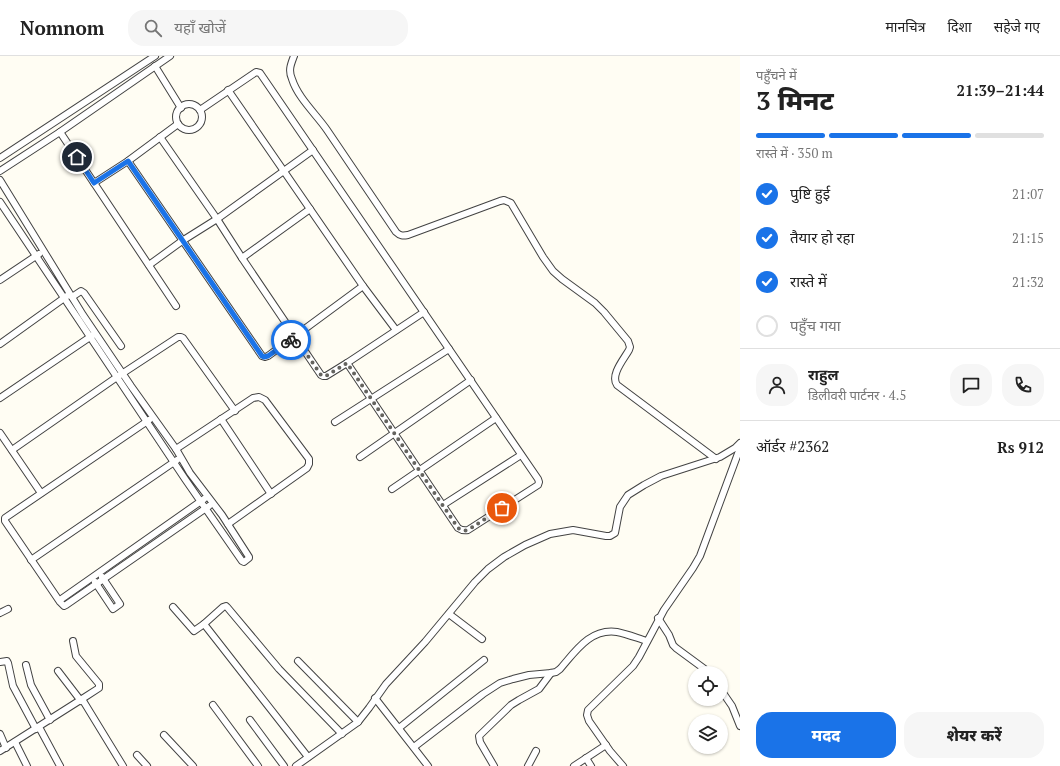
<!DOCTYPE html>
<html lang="hi">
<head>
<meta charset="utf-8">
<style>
  :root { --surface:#fff; --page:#f6f6f6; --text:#222; --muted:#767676; --line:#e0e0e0; --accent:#1a73e8 }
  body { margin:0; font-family:"PT Serif","Noto Sans Devanagari",serif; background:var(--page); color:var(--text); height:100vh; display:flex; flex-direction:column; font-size:15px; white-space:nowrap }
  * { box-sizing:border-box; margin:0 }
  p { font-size:13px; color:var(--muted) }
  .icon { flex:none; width:22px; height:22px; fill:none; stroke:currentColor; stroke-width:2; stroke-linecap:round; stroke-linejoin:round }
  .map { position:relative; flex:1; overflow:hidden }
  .details { display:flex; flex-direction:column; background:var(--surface); width:320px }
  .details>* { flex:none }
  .buttons { position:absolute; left:688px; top:610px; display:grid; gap:8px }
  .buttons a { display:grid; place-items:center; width:40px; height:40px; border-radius:50%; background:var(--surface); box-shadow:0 1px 3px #0004; font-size:20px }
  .pin { position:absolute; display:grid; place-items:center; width:34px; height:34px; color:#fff; margin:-17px; border:2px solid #fff; border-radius:50%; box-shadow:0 1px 4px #0007 }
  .courier { position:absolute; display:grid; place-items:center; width:40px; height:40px; margin:-20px; border:3px solid #1a73e8; border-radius:50%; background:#fff; color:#222; box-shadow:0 1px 5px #0007 }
  .summary em { font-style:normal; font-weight:800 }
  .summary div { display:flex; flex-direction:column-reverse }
  .summary { display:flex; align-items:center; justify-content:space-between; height:68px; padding:0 16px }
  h1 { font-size:26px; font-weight:800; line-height:30px }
  .bar { display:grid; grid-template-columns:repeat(4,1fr); gap:6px 4px; align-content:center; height:48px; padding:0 16px }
  .bar i { height:5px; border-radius:3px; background:var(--line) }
  .bar .on { background:var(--accent) }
  .bar p { grid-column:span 4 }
  .line { display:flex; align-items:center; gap:10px; padding:0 16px; border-top:1px solid var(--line) }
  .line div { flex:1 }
  .round { display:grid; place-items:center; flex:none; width:42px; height:42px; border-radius:16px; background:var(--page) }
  ol { padding:0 16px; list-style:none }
  li { display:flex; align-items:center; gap:12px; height:44px }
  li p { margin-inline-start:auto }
  li .icon { padding:4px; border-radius:50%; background:var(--accent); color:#fff; stroke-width:4 }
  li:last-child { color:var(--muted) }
  li i { width:22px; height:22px; border:2px solid var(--line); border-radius:50% }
  .action { display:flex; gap:8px; margin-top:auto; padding:8px 16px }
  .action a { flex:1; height:46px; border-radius:16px; background:var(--accent); color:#fff; font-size:16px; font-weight:800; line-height:46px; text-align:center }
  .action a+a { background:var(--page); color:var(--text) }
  header { display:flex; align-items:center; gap:24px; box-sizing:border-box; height:56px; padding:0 20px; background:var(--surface); border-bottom:1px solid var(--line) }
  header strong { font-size:19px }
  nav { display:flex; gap:22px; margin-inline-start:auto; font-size:14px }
  .search { width:280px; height:36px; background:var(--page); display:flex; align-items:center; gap:10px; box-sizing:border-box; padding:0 14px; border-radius:16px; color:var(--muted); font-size:15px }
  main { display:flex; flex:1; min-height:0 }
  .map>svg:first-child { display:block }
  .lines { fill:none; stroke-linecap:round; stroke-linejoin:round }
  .street-casing { stroke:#434343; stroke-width:8 }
  .street { stroke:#fff; stroke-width:6 }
  .done { stroke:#64635f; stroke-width:4; stroke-dasharray:0 7.2 }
  .route { stroke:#1a73e8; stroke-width:5 }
</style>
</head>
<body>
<header>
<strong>Nomnom</strong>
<div class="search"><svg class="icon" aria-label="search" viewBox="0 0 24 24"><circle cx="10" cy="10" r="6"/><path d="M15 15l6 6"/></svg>यहाँ खोजें</div>
<nav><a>मानचित्र</a><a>दिशा</a><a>सहेजे गए</a></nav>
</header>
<main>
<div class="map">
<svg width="740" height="710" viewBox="0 0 740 710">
  <rect width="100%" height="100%" fill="#fffdf3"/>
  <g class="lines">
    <defs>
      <g id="street">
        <path d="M 294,0 C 291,8 288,14 292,23 C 298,42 316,58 327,74 C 350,108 373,142 396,176 C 400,180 403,180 408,179 L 500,145 L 504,144 L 511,147 L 543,201 L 553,215 L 562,223 L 595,247 L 604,256 L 628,285 L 630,291 L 629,294 C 624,303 610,319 617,329 L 716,403"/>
        <path d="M 155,10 L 181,52"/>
        <path d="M 228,34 L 363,230 L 396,274"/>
        <circle cx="189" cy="61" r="13"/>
        <path d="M 200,54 L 256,16 L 260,17 L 538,423 L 539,426 L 538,429 L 468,474 C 464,475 461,474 458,472 L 347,307"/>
        <path d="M 60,76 L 176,250"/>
        <path d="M 160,81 L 217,163 L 242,202 L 321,319 L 323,320 L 326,320 L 347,307 L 424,256"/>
        <path d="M 0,102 L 155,0"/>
        <path d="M 128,105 L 262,300 L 265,301 L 268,300 L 363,230"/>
        <path d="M 0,115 L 60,76 L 170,0"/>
        <path d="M 0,124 L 83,259 L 131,330 L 176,393 L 190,417 L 222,459 L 249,501 L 249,502 L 244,506 L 242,505 L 185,423 L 0,146"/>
        <path d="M 94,127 L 128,105 L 178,68"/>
        <path d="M 242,202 L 310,153"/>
        <path d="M 149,209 L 182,185 L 217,163 L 313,94"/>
        <path d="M 0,224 L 39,198"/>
        <path d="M 72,241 L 81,235 L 84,237 L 121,290"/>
        <path d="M 0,288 L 67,240"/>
        <path d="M 0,342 L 93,279"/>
        <path d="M 221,363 L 271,438"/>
        <path d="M 149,364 L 5,462 L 5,465 L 60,546 L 64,550 L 66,549 L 209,450"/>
        <path d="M 335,366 L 449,293"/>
        <path d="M 0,377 L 41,437"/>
        <path d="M 176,393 L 253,342 L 259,341 L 265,344 L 309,403 L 309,408 L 307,412 L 228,468"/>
        <path d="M 12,394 L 117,321 L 178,281 L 181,281 L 183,282 L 235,355"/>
        <path d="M 360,401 L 471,324"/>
        <path d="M 392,433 L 496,362"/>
        <path d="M 443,449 L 521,399"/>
        <path d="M 31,504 L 177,404"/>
        <path d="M 95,526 L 113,553 L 120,548 L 102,521"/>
        <path d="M 60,544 L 204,443"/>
        <path d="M 173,551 L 194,575 L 204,568 L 223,551 L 226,550 L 227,551 L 279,613 L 342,678"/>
        <path d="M 0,557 L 8,553"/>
        <path d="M 449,558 L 482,583"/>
        <path d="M 658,562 L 669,579 L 673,589 L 676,592 L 710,617"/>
        <path d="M 204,568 L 308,701"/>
        <path d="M 298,605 L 358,666"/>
        <path d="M 0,606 L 7,605 L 8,607 L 13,630 L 36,673"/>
        <path d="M 26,609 L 31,629 L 50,664"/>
        <path d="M 58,615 L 81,645"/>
        <path d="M 721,634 L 732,650 L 740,670"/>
        <path d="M 375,642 L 428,710"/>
        <path d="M 82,643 L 123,710"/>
        <path d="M 213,649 L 258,710"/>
        <path d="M 250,664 L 284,710"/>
        <path d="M 39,671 L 60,710"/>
        <path d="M 399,672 L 484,604"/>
        <path d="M 0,678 L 6,692"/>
        <path d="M 164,679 L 193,710"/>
        <path d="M 15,686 L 27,710"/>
        <path d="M 414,691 L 483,638 L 500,627 L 513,623 L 529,619 L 551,617 L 556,616 L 560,613 C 575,596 590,572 617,576 C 627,578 637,582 647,585"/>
        <path d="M 0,695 L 82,643 L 99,632 L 99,628 L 76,600 L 73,585"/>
        <path d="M 137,699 L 147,710"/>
        <path d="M 586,702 L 591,710"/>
        <path d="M 296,710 L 358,666 L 369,652 L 386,628 L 425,586 L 475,526 L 488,513 L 504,501 L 525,489 L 550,478 L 573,474 L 606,480 L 610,480 L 615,477 L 620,451 L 628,439 L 644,429 L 661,420 L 720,401 L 735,392 L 740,387"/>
        <path d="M 494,710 L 480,686 L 479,680 L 511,649 L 519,644 L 539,633 L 551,617"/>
        <path d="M 528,710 L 536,695"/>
        <path d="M 574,710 L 606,689"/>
        <path d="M 623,710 L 610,695 L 589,665 L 587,659 L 588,654 L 633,610 L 639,601 L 664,554 L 693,512 L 700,500 L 740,392"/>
      </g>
    </defs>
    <use href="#street" class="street-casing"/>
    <use href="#street" class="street"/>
  </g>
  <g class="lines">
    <path class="done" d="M 291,284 L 295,281 L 321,319 L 323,320 L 326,320 L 347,307 L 458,472 C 461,474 464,475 468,474 L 502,452"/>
    <path class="route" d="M 77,101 L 94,127 L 128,105 L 262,300 L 264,301 L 268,300 L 291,284"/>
  </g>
</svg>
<div class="buttons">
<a><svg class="icon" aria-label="locate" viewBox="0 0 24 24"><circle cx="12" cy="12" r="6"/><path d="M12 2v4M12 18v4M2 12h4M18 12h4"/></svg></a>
<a><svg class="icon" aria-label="layers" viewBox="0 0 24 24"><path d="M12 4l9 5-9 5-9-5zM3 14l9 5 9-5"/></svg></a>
</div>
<div class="pin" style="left:502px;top:452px;background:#ea580c"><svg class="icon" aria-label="bag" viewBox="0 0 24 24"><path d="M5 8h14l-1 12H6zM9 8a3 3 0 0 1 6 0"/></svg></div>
<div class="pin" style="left:77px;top:101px;background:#1f2937"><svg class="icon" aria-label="home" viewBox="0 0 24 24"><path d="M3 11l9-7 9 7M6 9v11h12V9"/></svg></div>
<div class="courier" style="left:291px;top:284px"><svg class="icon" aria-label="bike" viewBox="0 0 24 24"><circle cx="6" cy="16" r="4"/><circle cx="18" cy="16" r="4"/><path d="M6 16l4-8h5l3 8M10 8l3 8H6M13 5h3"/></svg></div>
</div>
<section class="details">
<div class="summary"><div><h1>3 मिनट</h1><p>पहुँचने में</p></div><em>21:39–21:44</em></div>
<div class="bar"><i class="on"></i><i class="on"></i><i class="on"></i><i></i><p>रास्ते में · 350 m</p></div>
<ol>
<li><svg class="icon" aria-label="check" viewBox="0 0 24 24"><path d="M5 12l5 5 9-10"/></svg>पुष्टि हुई<p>21:07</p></li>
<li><svg class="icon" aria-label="check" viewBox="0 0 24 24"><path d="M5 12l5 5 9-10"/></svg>तैयार हो रहा<p>21:15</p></li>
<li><svg class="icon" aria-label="check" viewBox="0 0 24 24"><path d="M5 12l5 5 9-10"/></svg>रास्ते में<p>21:32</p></li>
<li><i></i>पहुँच गया</li>
</ol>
<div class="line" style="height:72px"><a class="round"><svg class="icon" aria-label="person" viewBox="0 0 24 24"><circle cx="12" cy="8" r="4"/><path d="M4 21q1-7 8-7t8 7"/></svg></a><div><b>राहुल</b><p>डिलीवरी पार्टनर · 4.5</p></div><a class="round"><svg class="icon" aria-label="chat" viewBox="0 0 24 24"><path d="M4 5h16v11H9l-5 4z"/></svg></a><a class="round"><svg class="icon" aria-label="phone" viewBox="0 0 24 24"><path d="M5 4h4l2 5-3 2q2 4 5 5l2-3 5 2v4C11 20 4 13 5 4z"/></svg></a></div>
<div class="line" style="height:52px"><div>ऑर्डर #2362</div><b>Rs 912</b></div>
<div class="action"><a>मदद</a><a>शेयर करें</a></div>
</section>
</main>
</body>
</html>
